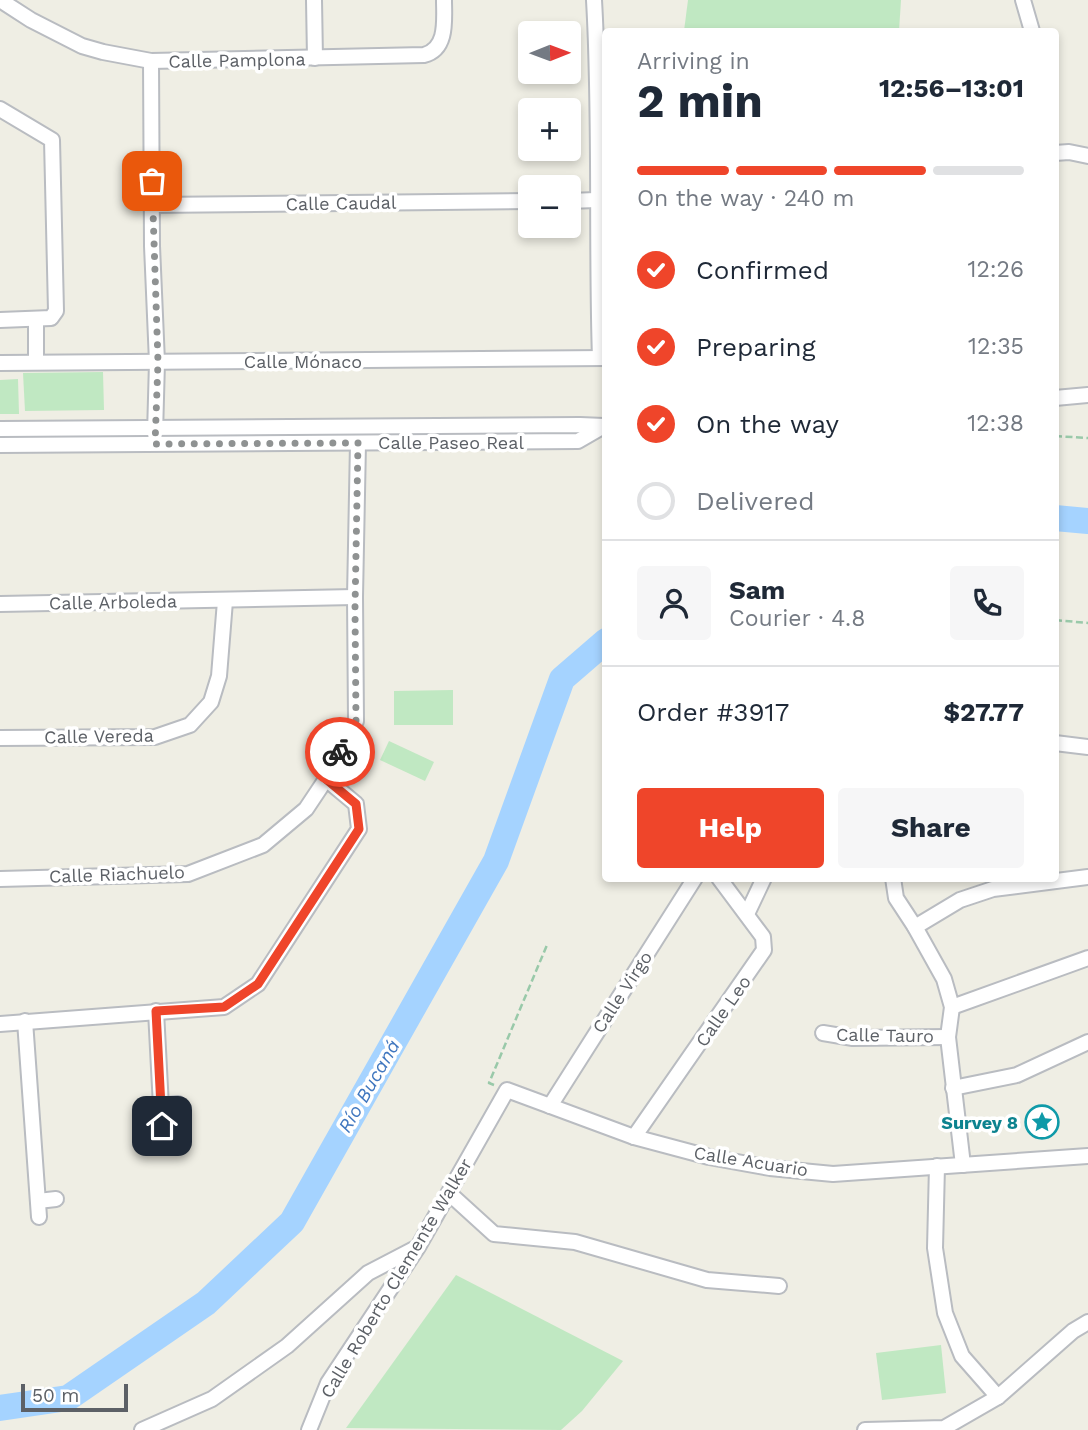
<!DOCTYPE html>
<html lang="en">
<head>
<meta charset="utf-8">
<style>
  :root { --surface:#fff; --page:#f6f6f7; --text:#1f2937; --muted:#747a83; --line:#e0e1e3; --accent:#ef452a }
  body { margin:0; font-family:"Work Sans",sans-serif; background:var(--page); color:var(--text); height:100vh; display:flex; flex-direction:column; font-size:26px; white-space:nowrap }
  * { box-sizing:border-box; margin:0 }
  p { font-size:23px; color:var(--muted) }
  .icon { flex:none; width:38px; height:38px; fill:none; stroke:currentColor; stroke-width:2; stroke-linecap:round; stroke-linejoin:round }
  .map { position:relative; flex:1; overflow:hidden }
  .details { position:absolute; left:602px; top:28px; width:457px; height:854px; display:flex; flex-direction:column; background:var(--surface); border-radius:7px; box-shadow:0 4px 10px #0003 }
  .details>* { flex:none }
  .needle { width:46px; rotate:89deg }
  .fabs { position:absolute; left:518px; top:21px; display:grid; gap:14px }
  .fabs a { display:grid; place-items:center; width:63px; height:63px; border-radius:7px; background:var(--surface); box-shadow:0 4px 10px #0003; font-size:35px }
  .scale { position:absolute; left:21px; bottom:18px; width:107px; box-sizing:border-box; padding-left:7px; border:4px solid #5c6066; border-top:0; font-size:19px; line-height:24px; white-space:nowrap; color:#5c6066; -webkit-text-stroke:5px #fff; paint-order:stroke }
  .pin { position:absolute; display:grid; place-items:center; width:60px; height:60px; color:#fff; margin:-30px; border-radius:14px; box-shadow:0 4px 10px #0006 }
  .courier { position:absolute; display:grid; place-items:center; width:70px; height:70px; margin:-35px; border:5px solid #ef452a; border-radius:50%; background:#fff; color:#222; box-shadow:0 2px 9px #0007 }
  .head em { font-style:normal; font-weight:700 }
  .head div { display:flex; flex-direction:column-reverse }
  .head { display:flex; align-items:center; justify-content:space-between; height:119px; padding:0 35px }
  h1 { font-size:46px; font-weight:700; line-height:52px }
  .bar { display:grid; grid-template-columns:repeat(4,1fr); gap:10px 7px; align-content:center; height:84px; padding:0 35px }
  .bar i { height:9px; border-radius:5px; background:var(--line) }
  .bar .current { background:var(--accent) }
  .bar p { grid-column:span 4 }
  .line { display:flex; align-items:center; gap:18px; padding:0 35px; border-top:2px solid var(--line) }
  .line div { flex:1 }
  .round { display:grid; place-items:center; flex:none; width:74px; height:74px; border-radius:7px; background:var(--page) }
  ol { padding:0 35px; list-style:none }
  li { display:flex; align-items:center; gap:21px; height:77px }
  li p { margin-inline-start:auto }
  li .icon { padding:7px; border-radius:50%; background:var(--accent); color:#fff; stroke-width:4 }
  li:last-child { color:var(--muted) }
  li i { width:38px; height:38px; border:4px solid var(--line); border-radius:50% }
  .cta { display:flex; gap:14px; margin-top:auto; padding:14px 35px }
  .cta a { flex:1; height:80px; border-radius:7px; background:var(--accent); color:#fff; font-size:28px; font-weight:700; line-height:80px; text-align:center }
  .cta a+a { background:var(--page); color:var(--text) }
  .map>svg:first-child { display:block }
  .green { fill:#c0e8c2 }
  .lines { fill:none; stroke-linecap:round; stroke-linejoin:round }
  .river { stroke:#a5d3ff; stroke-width:26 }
  .minor-casing { stroke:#b9bcc1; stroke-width:18 }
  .path { stroke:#99c9a9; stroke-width:2.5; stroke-dasharray:7 3.5; stroke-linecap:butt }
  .minor { stroke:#fff; stroke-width:14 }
  .done { stroke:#8f9292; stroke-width:7; stroke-dasharray:0 12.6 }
  .route { stroke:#ef452a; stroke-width:9 }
  .labels { text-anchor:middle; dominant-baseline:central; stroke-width:7; stroke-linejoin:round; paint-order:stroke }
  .street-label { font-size:18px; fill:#5c6066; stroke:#fff }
  .culture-label { font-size:18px; font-weight:bold; fill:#0d838f; stroke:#fff; text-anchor:end }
  .water-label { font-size:19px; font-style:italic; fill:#4077bf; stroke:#fff }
</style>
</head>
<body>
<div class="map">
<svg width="1088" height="1430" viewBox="0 0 1088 1430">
  <rect width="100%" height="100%" fill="#efeee4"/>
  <g class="green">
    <path d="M 688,0 L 901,0 L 899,31 L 684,31 Z"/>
    <path d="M 103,372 L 104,410 L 25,411 L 23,373 Z"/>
    <path d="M 18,379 L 19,414 L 0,414 L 0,380 Z"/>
    <path d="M 453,690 L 453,725 L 394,725 L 394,691 Z"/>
    <path d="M 389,741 L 434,762 L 425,781 L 380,760 Z"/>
    <path d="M 456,1275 L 623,1361 L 582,1411 L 561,1430 L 346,1428 Z"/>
    <path d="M 941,1345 L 946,1393 L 882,1400 L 876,1353 Z"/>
  </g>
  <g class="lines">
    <g class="river">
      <path d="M 1055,518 L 1088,521"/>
      <path d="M 0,1408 L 68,1398 L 206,1303 L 292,1222 L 496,861 L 562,679 L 606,641"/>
    </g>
    <defs>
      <g id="minor">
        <path d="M 0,0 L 31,20 L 82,46 L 103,52 L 151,61 L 424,55 C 448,49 444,19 444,0"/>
        <path d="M 314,0 L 315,58"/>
        <path d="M 594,0 C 601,119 596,239 600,358"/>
        <path d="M 1023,0 L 1032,31"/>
        <path d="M 151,61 L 152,246 L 157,362 L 155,434"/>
        <path d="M 0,109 L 52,140 L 56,311 L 51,318 L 0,320"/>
        <path d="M 1055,153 L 1069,152 L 1088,156"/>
        <path d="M 569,201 L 596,200"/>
        <path d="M 152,205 L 530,201"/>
        <path d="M 36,319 L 36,362"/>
        <path d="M 0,363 L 606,358"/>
        <path d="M 1055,398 L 1088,395"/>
        <path d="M 0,429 L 580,425 L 604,426"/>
        <path d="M 0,445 L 578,441 L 604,426"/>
        <path d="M 0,604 L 355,597"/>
        <path d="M 0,738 L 155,737 L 190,725 L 211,702 L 219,676 L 225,601"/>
        <path d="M 1055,743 L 1088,747"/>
        <path d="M 893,878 L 896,898 L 915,927 L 944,979 L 952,1007 L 948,1037 L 963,1165"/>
        <path d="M 0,879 L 188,874 L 263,845 L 306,809 L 326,779 L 356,721 L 355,597 L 358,443"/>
        <path d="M 747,914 L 764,878"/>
        <path d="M 915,927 L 960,900 L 993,889 L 1088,877"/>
        <path d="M 952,1007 L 1088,958"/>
        <path d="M 156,1011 L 162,1126"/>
        <path d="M 25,1021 L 39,1217"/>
        <path d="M 0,1024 L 224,1007 L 258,984 L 359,829 L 356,804 L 326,779"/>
        <path d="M 823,1033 L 853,1038 L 948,1037"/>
        <path d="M 953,1088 L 1017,1075 L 1088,1042"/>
        <path d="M 160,1106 L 178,1104"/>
        <path d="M 550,1106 L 695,878"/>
        <path d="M 634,1137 L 764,950 L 763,937 L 719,878"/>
        <path d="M 937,1166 L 935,1248 L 945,1313 L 962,1356 L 998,1397"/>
        <path d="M 450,1194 L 494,1234 L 575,1242 L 707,1280 L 779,1286"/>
        <path d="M 38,1201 L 56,1199"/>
        <path d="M 142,1430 L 212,1399 L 287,1346 L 368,1273 L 416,1248"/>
        <path d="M 309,1430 L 328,1383 L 418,1247 L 507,1090 L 634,1137 L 709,1157 L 770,1168 L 833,1174 L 1088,1156"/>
        <path d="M 865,1430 L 944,1428 L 998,1397 L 1073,1331 L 1088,1322"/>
      </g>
    </defs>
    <use href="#minor" class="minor-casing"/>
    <g class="path">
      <path d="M 1055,436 L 1088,438"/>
      <path d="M 1055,620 L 1088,623"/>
      <path d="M 494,1085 L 489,1083 L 547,945"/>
    </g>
    <use href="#minor" class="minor"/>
  </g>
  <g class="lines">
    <path class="done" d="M 152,181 L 158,362 L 155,444 L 358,443 L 355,608 L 356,721 L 340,752"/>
    <path class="route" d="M 162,1126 L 156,1011 L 224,1007 L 258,984 L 359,829 L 356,804 L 326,779 L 340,752"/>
  </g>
  <defs>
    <symbol id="sight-ring" viewBox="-11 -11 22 22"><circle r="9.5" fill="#fff" stroke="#0f9aa8" stroke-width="1.5"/><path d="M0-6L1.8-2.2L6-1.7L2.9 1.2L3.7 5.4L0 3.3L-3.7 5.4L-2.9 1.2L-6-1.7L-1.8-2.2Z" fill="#0f9aa8"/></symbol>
  </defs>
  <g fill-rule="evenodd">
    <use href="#sight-ring" x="1023" y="1103" width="38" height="38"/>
  </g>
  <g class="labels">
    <g class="street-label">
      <text transform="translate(237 60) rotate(-1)">Calle Pamplona</text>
      <text transform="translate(341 203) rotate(-1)">Calle Caudal</text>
      <text x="303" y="361">Calle Mónaco</text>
      <text x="451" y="442">Calle Paseo Real</text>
      <text transform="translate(113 602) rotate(-1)">Calle Arboleda</text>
      <text transform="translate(99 736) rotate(-1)">Calle Vereda</text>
      <text transform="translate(117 874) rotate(-2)">Calle Riachuelo</text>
      <text transform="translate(622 992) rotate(-57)">Calle Virgo</text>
      <text transform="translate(723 1011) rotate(-55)">Calle Leo</text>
      <text transform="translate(885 1035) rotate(1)">Calle Tauro</text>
      <text transform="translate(751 1161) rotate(9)">Calle Acuario</text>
      <text transform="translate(396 1278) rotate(-59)">Calle Roberto Clemente Walker</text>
    </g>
    <g class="culture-label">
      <text x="1018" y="1122">Survey 8</text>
    </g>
    <g class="water-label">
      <text transform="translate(369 1086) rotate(-60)">Río Bucaná</text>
    </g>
  </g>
</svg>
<div class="fabs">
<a><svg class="needle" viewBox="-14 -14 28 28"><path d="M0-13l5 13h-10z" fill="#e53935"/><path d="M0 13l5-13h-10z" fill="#747a83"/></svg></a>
<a>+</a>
<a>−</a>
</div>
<div class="scale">50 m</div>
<div class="pin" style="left:152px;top:181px;background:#ea580c"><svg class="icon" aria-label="bag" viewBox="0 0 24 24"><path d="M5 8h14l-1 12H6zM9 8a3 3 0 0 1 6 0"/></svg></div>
<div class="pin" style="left:162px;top:1126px;background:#1f2937"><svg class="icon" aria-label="home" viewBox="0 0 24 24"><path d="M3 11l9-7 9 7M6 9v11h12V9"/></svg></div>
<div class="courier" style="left:340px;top:752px"><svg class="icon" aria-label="bike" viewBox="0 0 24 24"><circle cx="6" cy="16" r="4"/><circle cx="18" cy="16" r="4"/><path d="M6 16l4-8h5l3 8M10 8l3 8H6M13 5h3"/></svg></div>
<section class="details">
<div class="head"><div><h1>2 min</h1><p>Arriving in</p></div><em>12:56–13:01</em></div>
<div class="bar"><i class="current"></i><i class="current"></i><i class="current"></i><i></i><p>On the way · 240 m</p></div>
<ol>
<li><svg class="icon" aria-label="check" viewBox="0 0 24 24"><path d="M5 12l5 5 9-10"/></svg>Confirmed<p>12:26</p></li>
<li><svg class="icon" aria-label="check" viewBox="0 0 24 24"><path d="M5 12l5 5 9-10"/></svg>Preparing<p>12:35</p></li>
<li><svg class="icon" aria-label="check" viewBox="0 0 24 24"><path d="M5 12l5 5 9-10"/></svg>On the way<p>12:38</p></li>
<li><i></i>Delivered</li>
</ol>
<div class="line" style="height:126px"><a class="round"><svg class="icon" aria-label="person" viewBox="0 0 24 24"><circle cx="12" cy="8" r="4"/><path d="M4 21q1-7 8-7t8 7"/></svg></a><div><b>Sam</b><p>Courier · 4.8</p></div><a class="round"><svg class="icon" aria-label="phone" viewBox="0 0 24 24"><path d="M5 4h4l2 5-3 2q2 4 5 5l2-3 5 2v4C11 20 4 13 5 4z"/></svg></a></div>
<div class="line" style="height:91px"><div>Order #3917</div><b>$27.77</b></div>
<div class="cta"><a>Help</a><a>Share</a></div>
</section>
</div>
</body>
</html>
